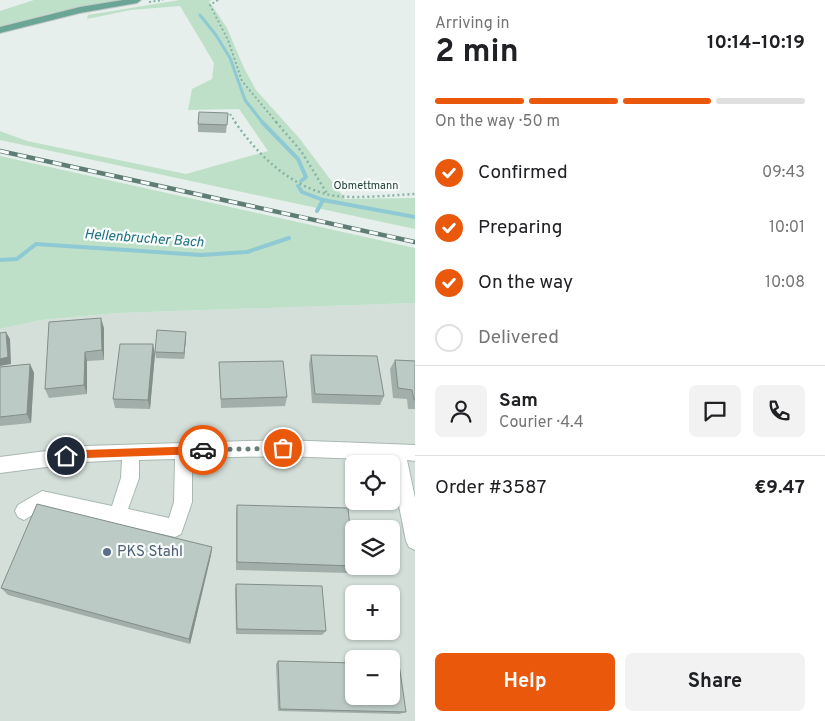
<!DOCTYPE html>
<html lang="en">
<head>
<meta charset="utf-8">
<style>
  :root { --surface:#fff; --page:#f2f2f2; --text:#202124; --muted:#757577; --line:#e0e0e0; --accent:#ea580c }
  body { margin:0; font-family:Overpass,sans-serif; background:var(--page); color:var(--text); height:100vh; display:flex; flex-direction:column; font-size:19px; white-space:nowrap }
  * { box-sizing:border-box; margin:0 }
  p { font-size:16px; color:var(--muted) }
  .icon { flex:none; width:28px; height:28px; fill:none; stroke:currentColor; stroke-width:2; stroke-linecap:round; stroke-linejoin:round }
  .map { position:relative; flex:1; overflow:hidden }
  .side { display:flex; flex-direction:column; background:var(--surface); width:410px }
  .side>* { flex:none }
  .buttons { position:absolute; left:345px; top:455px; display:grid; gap:10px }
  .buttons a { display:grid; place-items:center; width:55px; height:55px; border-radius:8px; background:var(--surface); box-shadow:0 1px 4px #0004; font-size:25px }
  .pin { position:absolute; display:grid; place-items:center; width:42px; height:42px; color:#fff; margin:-21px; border:2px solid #fff; border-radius:50%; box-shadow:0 1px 5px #0007 }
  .courier { position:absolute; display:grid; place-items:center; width:50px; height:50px; margin:-25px; border:4px solid #ea580c; border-radius:50%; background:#fff; color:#222; box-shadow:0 1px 6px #0007 }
  .overview em { font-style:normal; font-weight:700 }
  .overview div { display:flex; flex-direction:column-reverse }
  .overview { display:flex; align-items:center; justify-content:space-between; height:85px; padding:0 20px }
  h1 { font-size:32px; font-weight:700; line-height:38px }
  .bar { display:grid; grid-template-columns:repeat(4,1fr); gap:8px 5px; align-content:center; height:60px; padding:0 20px }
  .bar i { height:6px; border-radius:4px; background:var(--line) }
  .bar .selected { background:var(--accent) }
  .bar p { grid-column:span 4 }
  .line { display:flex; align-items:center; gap:12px; padding:0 20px; border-top:1px solid var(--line) }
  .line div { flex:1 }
  .round { display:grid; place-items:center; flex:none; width:52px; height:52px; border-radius:8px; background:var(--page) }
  ol { padding:0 20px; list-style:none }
  li { display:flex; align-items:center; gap:15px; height:55px }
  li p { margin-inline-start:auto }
  li .icon { padding:5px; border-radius:50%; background:var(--accent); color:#fff; stroke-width:4 }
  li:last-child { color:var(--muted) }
  li i { width:28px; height:28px; border:2px solid var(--line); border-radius:50% }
  .action { display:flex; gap:10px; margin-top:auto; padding:10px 20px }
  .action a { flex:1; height:58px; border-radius:8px; background:var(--accent); color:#fff; font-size:20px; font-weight:700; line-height:58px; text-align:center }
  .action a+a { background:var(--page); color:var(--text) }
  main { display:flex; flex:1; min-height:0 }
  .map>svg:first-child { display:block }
  .built { fill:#d4dfda; fill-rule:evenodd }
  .green { fill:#bfe0c8 }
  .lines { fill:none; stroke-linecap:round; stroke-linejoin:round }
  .stream-far1 { stroke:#8ec9d4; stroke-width:3 }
  .stream { stroke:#8ec9d4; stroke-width:4 }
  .minor-casing { stroke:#a8b8b2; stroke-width:2 }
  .major-casing { stroke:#c2cac8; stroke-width:2 }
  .path-far1 { stroke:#86b3a5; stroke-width:2; stroke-dasharray:2 2.5; stroke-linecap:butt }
  .path { stroke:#86b3a5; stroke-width:2.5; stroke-dasharray:2 3; stroke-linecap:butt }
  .minor { fill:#fff; fill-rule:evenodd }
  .major { fill:#6aa596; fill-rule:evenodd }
  .rail-casing { stroke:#5f7d75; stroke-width:4.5 }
  .rail { stroke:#f7fbf9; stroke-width:3; stroke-dasharray:9; stroke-linecap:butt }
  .wall { fill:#a1aea9 }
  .shaded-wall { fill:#838d89 }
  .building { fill:#bbcac4; stroke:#838d89 }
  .route { fill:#ea580c }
  .done { stroke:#687f78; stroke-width:5; stroke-dasharray:0 9 }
  .service-dot { fill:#5c6f8a; stroke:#f7fbf9; stroke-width:2 }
  .labels { text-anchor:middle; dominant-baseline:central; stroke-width:4.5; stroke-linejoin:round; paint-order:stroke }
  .far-street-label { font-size:11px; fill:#24423a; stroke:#f7fbf9 }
  .water-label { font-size:14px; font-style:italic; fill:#1c6f80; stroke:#f7fbf9 }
  .near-service-label { font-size:15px; fill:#4e5e75; stroke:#f7fbf9; text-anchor:start }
</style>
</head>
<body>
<main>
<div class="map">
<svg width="415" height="721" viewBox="0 0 415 721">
  <rect width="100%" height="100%" fill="#e6efeb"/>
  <path class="built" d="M 415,303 L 415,721 L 0,721 L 0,329 L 41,320 L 118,313 ZM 354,464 L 391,464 L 391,501 L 354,501 ZM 354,529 L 391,529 L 391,566 L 354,566 ZM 354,594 L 391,594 L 391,631 L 354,631 ZM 354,659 L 391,659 L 391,696 L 354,696 Z"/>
  <g class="green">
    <path d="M 34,0 L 121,0 L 51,13 L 0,27 L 0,11 Z"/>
    <path d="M 180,0 L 213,0 L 209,1 L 227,28 L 244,68 L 256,90 L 300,139 L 345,199 L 415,198 L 415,229 L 0,140 L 0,131 L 27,141 L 186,174 L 268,151 L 239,109 L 188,110 L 192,89 L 212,79 L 214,63 L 180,6 L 131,10 L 87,19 L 88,15 Z"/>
    <path d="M 0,156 L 415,248 L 415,303 L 118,313 L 41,320 L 0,329 Z"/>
  </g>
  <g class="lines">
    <path class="stream-far1" d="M 200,15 L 216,35 L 230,58 L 245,100 L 263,123"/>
    <g class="stream">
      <path d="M 262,122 L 298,159 L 306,177 L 301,181"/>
      <path d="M 298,186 L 302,192 L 323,200"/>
      <path d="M 317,211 L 323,200 L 415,217"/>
      <path d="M 0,260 L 17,259 L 36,244 L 201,255 L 247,252 L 289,238"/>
    </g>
    <defs>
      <path id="minor" d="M 283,440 L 415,445 L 415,461 L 407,460 L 415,498 L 415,550 L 409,547 L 406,541 L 390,460 L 283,456 L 192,458 L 192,502 L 181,534 L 175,537 L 44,508 L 24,520 L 18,517 L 15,511 L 18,505 L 42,491 L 112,506 L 121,478 L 122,460 L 85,462 L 0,473 L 0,457 L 85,446 ZM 175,459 L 174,502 L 169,518 L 128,509 L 139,478 L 139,460 Z"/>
      <path id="major" d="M 123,0 L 141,0 L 137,3 L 80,13 L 0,33 L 0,27 L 80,7 Z"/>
    </defs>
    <use href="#minor" class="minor-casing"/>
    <use href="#major" class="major-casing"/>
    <g class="path-far1">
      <path d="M 218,0 L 210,5 L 228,40 L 242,81 L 277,123"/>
      <path d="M 149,2 L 163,0"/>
      <path d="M 230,114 L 236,123"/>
    </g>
    <g class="path">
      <path d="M 235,122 C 257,154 288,184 326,194 C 347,200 392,195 415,194"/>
      <path d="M 276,122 L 301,151 L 328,195"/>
    </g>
    <use href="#minor" class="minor"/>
    <use href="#major" class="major"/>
    <defs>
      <path id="rail" d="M 0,151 L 415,242"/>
    </defs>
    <use href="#rail" class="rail-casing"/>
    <use href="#rail" class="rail"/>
  </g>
  <g class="wall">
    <path d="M 228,113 L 226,133 L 198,132 L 198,124 Z"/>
    <path d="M 104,328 L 104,360 L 87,361 L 87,394 L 49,398 L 45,389 Z"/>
    <path d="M 186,332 L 186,338 L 184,359 L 156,358 L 155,352 Z"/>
    <path d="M 155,354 L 150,409 L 115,408 L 113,399 Z"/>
    <path d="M 311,355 L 384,396 L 380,405 L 312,403 L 309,364 Z"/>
    <path d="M 395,360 L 415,361 L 415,409 L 408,409 L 407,399 L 393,398 L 390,369 Z"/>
    <path d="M 219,362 L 287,397 L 285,406 L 221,408 Z"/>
    <path d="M 30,364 L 34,373 L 31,423 L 0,426 L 0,367 Z"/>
    <path d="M 237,505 L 354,560 L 354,566 L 349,573 L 236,570 L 236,514 Z"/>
    <path d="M 212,547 L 211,555 L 190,644 L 8,595 L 1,588 Z"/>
    <path d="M 236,584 L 326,631 L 322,635 L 236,634 L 235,589 Z"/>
    <path d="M 278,661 L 406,712 L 399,714 L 278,711 L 276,664 Z"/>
  </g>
  <g class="shaded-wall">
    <path d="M 101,318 L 104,328 L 104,360 L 102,350 Z"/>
    <path d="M 6,332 L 10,339 L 11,364 L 0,366 L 0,359 Z"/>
    <path d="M 186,332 L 186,338 L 184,359 L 184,353 Z"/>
    <path d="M 153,344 L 155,354 L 150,409 L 148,400 Z"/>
    <path d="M 85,352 L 87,361 L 87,394 L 84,385 Z"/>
    <path d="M 30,364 L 34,373 L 31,423 L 27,414 Z"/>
    <path d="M 212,547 L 211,555 L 190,644 L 189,639 Z"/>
  </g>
  <g class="building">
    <path d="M 199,112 L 228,113 L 227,125 L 198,124 Z"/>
    <path d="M 101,318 L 102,350 L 85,352 L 84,385 L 45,389 L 49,322 Z"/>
    <path d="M 157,330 L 186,332 L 184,353 L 155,352 Z"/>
    <path d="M 6,332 L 8,357 L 0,359 L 0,333 Z"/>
    <path d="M 120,344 L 153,344 L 148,400 L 113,399 Z"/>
    <path d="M 311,355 L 377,356 L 384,396 L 315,394 Z"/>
    <path d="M 395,360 L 415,361 L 415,400 L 414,400 L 412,390 L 398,388 Z"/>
    <path d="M 283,361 L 287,397 L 221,399 L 219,362 Z"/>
    <path d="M 30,364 L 27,414 L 0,417 L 0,367 Z"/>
    <path d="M 37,504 L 212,547 L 189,639 L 1,588 Z"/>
    <path d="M 237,505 L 348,508 L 354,566 L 237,562 Z"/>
    <path d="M 236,584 L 322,586 L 326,631 L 237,629 Z"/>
    <path d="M 278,661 L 354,663 L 354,696 L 391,696 L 391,664 L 399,664 L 406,712 L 280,709 Z"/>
  </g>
  <path class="route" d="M 203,446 L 207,450 L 203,454 L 85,458 L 66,460 L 61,456 L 66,452 L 85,450 Z"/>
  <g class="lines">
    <path class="done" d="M 203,450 L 283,448"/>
  </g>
  <circle class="service-dot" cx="107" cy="552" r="5"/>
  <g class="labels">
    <g class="far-street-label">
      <text x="366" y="186">Obmettmann</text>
    </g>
    <g class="water-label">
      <text transform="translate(144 239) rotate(4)">Hellenbrucher Bach</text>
    </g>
    <g class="near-service-label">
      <text x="117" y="552">PKS Stahl</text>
    </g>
  </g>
</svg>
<div class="buttons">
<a><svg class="icon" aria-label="locate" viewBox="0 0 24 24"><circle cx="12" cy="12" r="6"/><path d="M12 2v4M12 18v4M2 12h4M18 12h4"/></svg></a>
<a><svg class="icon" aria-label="layers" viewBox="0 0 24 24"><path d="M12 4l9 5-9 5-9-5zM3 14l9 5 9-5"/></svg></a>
<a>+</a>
<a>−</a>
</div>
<div class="pin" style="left:283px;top:448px;background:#ea580c"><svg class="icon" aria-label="bag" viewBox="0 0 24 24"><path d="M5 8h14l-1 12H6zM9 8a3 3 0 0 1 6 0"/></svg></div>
<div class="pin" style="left:66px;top:456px;background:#1f2937"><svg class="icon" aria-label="home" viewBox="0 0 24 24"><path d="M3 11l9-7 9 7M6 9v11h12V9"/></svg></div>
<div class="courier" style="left:203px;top:450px"><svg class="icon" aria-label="car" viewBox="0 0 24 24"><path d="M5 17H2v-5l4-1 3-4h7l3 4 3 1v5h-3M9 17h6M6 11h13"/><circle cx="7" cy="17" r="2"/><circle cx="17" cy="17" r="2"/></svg></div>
</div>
<section class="side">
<div class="overview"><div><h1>2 min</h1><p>Arriving in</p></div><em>10:14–10:19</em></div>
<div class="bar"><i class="selected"></i><i class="selected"></i><i class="selected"></i><i></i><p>On the way · 50 m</p></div>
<ol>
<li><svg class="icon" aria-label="check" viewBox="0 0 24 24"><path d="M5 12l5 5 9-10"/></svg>Confirmed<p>09:43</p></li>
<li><svg class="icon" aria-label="check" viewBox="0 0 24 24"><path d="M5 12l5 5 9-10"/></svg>Preparing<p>10:01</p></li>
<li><svg class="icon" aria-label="check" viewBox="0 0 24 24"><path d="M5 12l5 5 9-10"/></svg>On the way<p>10:08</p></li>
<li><i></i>Delivered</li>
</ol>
<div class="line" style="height:90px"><a class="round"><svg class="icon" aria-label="person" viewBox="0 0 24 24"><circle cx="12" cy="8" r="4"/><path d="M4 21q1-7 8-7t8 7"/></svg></a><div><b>Sam</b><p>Courier · 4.4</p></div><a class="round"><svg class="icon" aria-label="chat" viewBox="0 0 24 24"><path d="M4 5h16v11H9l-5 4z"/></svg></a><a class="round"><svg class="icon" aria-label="phone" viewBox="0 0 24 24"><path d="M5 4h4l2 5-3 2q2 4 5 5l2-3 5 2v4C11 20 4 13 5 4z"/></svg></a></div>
<div class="line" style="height:65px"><div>Order #3587</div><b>€9.47</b></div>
<div class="action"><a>Help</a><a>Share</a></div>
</section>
</main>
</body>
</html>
